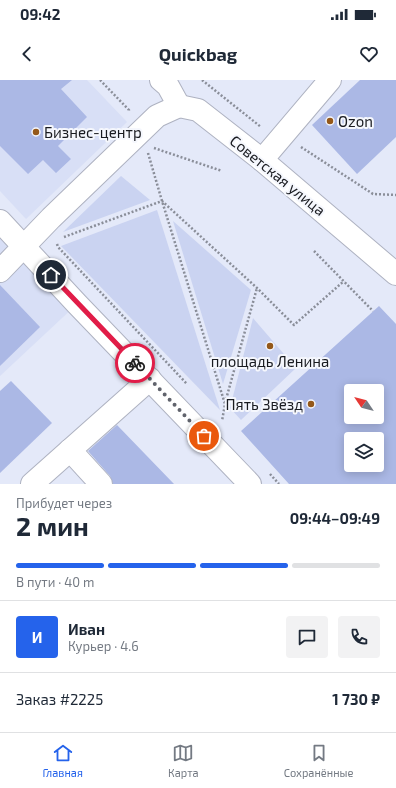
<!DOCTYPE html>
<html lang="ru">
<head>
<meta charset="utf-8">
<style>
  :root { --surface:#fff; --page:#f2f2f3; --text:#1f2937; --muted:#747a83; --line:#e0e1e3; --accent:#2563eb }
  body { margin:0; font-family:"Exo 2",sans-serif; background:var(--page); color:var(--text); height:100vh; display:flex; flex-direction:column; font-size:15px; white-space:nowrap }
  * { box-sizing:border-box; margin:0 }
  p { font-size:13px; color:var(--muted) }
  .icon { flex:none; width:22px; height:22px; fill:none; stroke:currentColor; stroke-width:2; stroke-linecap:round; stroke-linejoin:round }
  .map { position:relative; height:404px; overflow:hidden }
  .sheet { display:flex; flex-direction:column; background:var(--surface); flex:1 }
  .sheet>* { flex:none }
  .needle { width:26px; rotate:305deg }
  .fabs { position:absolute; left:344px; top:304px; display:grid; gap:8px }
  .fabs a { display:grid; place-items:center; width:40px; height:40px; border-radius:4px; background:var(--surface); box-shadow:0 2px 10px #0003; font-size:20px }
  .pin { position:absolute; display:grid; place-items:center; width:34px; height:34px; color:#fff; margin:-17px; border:2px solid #fff; border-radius:50%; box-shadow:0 1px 4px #0007 }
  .courier { position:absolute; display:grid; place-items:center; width:40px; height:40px; margin:-20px; border:3px solid #e11d48; border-radius:50%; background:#fff; color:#222; box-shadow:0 1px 5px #0007 }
  .overview em { font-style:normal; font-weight:700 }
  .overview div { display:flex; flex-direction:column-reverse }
  .overview { display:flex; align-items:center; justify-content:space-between; height:68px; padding:0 16px }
  h1 { font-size:26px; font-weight:700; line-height:30px }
  .bar { display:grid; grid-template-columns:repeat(4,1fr); gap:6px 4px; align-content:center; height:48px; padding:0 16px }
  .bar i { height:5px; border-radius:3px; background:var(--line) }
  .bar .selected { background:var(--accent) }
  .bar p { grid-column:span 4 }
  .line { display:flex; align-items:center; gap:10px; padding:0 16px; border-top:1px solid var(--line) }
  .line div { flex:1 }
  .round { display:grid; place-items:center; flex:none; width:42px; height:42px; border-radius:4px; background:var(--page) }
  .status { display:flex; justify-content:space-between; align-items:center; height:28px; padding:0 20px; background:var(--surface); direction:ltr }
  .status svg { height:11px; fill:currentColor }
  header { display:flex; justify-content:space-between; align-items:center; height:52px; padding:0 16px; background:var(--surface); font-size:18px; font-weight:700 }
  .dock { display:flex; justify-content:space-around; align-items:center; height:56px; border-top:1px solid var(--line); background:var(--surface); font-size:11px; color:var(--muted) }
  .dock a { display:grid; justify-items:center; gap:2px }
  .dock .selected { color:var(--accent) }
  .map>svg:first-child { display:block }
  .built { fill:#d8dff6 }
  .green { fill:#cad3f1 }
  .building { fill:#abb8e5; fill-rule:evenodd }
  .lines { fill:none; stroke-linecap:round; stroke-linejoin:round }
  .minor-casing { stroke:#aeb2c1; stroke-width:24 }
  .path { stroke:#8a8e99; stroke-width:2.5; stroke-dasharray:2 2; stroke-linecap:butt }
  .minor { stroke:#fff; stroke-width:22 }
  .done { stroke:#60636c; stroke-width:4; stroke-dasharray:0 7.2 }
  .route { stroke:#e11d48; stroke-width:5 }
  .poi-dot { fill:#945819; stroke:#f5f7fd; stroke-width:1.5 }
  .labels { text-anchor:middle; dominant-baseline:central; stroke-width:4; stroke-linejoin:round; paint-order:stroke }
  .poi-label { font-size:15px; fill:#191b20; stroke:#f5f7fd; text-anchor:start }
  .street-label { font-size:15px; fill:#191b20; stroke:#f5f7fd }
</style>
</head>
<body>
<div class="status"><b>09:42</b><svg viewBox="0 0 49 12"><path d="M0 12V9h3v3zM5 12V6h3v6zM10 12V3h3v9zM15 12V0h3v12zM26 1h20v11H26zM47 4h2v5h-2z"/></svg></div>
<header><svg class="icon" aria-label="back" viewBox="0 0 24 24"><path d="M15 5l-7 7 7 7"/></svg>Quickbag<svg class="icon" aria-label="heart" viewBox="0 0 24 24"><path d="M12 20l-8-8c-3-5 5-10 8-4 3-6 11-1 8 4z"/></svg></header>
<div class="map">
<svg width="396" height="404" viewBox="0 0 396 404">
  <rect width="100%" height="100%" fill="#e4e9f9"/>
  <g class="built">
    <path d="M 0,0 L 87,0 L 127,42 L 26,139 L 0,111 Z"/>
    <path d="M 0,141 L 77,224 L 0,296 Z"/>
  </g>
  <g class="green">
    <path d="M 121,96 L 150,120 L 63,152 Z"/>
    <path d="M 157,130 L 220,330 L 61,166 Z"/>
    <path d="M 173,141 L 251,210 L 223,304 Z"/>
    <path d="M 253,238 L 296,288 L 241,340 L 230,328 Z"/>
  </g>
  <g class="building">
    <path d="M 0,0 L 72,0 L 61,9 L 87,37 L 58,66 L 71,79 L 56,93 L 43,80 L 28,94 L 0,66 Z"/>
    <path d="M 360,0 L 396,0 L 396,57 L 357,94 L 312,45 Z"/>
    <path d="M 0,205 L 40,247 L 0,286 Z"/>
    <path d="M 379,226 L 396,244 L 396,404 L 289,404 L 241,351 ZM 351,311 L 377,311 L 377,337 L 351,337 ZM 351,359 L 377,359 L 377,385 L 351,385 Z"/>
    <path d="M 11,301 L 52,343 L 0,393 L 0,311 Z"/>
    <path d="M 117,345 L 174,404 L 113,404 L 110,396 L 88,371 Z"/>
  </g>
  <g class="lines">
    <defs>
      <g id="minor">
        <path d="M 161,0 L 168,6 L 179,26"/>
        <path d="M 179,26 L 198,30 L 262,80 L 396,194"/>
        <path d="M 262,80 L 330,0"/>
        <path d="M 0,141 L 77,224 L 250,404"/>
        <path d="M 0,191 L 51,138 L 157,36 L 179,26"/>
        <path d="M 70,370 L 101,404"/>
        <path d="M 32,404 L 150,299"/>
      </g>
    </defs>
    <use href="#minor" class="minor-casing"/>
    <g class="path">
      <path d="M 100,0 L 129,30 L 128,32"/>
      <path d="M 202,0 L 261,47"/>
      <path d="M 301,67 L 373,114 L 396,115"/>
      <path d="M 154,68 L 222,91"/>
      <path d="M 148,73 L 162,121 L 225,324 L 222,341"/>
      <path d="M 64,157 L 162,121 L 257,208 L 294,245 L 344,201"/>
      <path d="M 57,164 L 58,167 L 187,304"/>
      <path d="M 314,171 L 373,231"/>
      <path d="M 225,323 L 257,208"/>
      <path d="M 270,394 L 279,404"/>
    </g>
    <use href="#minor" class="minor"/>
  </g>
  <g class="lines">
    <path class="done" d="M 135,283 L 204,356"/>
    <path class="route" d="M 51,195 L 135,283"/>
  </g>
  <g class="poi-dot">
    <circle cx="330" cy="41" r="4"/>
    <circle cx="36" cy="52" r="4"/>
    <circle cx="270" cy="266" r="4"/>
    <circle cx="311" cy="324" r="4"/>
  </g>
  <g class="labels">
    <g class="poi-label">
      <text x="338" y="41">Ozon</text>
      <text x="44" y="52">Бизнес-центр</text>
      <text x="270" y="281" text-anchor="middle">площадь Ленина</text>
      <text x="303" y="324" text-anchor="end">Пять Звёзд</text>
    </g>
    <g class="street-label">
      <text transform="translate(278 95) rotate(39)">Советская улица</text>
    </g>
  </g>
</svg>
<div class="fabs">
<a><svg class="needle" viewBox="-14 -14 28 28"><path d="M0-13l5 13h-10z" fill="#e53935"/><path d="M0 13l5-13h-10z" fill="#747a83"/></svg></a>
<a><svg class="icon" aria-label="layers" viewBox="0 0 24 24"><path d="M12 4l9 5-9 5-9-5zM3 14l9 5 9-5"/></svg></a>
</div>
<div class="pin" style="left:204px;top:356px;background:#ea580c"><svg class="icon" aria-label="bag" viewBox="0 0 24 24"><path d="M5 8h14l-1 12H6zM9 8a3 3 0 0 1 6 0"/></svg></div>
<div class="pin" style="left:51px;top:195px;background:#1f2937"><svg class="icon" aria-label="home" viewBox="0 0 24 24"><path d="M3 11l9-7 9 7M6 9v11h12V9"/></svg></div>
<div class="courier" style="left:135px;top:283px"><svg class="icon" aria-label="bike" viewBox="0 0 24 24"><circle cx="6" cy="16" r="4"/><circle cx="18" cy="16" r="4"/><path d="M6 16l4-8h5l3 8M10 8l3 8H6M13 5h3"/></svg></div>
</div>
<section class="sheet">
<div class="overview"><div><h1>2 мин</h1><p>Прибудет через</p></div><em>09:44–09:49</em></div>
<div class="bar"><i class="selected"></i><i class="selected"></i><i class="selected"></i><i></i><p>В пути · 40 m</p></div>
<div class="line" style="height:72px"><b class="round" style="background:var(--accent);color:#fff">И</b><div><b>Иван</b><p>Курьер · 4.6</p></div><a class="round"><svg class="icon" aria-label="chat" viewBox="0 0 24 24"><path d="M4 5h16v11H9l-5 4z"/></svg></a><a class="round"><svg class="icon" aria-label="phone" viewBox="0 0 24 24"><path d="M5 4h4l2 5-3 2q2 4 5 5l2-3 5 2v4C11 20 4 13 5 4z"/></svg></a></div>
<div class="line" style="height:52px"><div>Заказ #2225</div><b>1 730 ₽</b></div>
</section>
<nav class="dock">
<a class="selected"><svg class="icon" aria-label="home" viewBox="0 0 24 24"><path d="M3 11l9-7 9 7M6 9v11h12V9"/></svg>Главная</a>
<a><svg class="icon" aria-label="map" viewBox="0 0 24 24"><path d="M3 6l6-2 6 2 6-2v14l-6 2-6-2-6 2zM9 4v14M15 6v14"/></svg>Карта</a>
<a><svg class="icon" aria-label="saved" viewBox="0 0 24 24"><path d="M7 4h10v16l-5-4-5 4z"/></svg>Сохранённые</a>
</nav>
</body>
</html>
